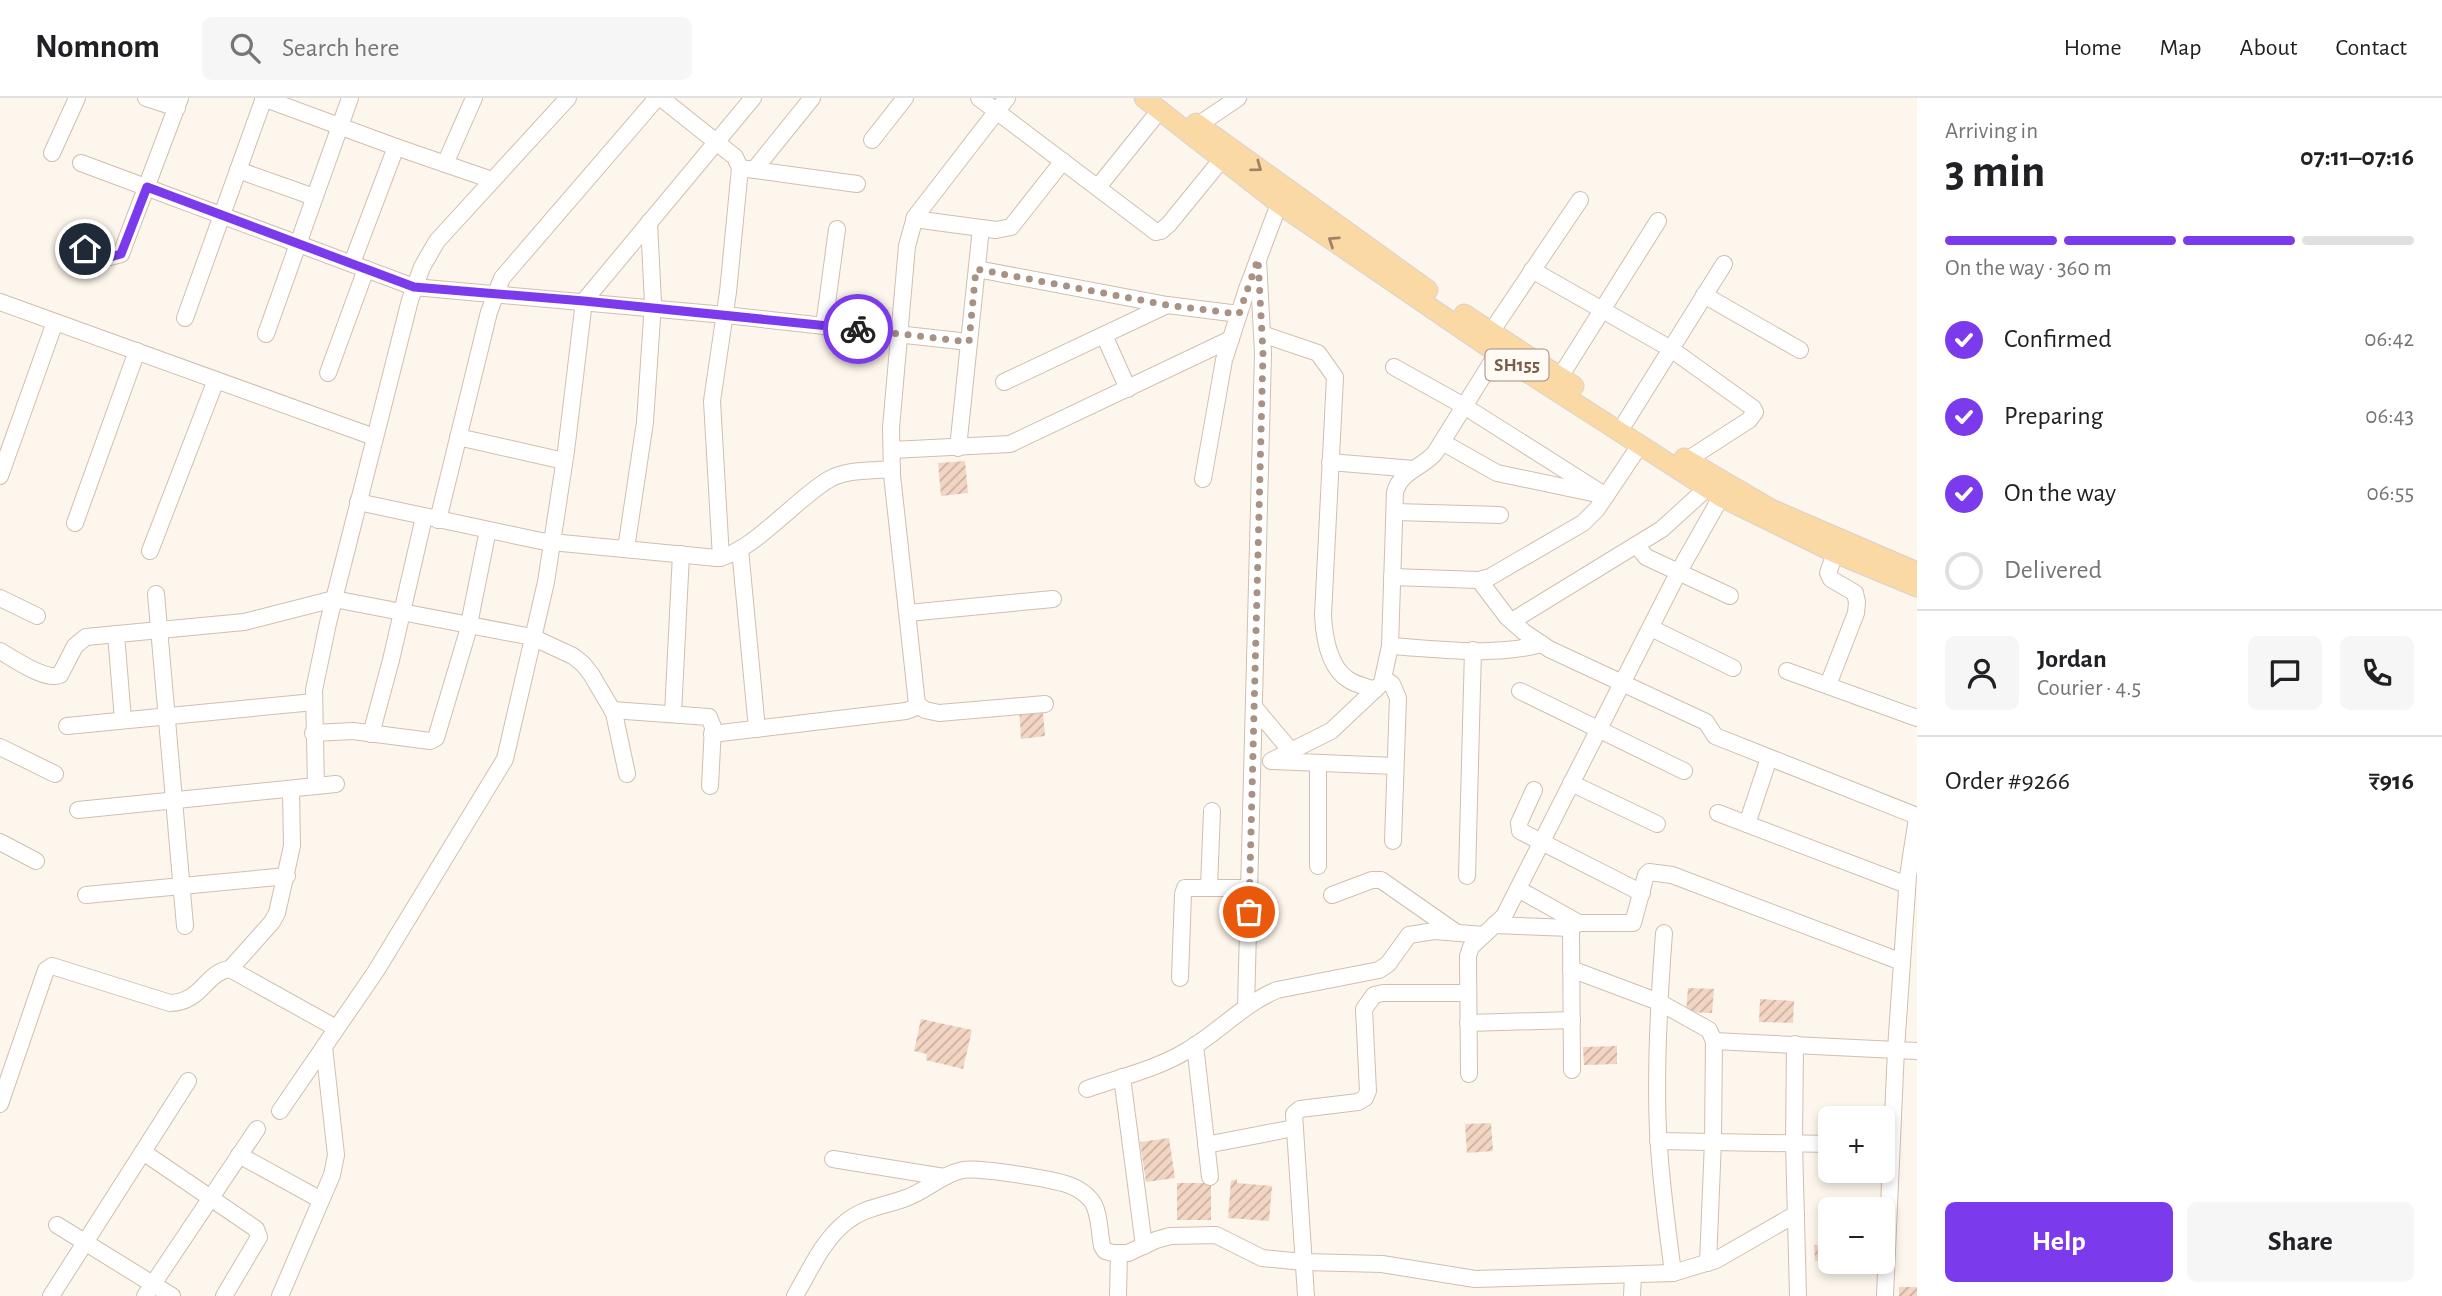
<!DOCTYPE html>
<html lang="en">
<head>
<meta charset="utf-8">
<style>
  :root { --surface:#fff; --page:#f6f6f6; --text:#202124; --muted:#757577; --line:#e0e0e0; --accent:#7c3aed }
  body { margin:0; font-family:"Alegreya Sans",sans-serif; background:var(--page); color:var(--text); height:100vh; display:flex; flex-direction:column; font-size:26px; white-space:nowrap }
  * { box-sizing:border-box; margin:0 }
  p { font-size:23px; color:var(--muted) }
  .icon { flex:none; width:38px; height:38px; fill:none; stroke:currentColor; stroke-width:2; stroke-linecap:round; stroke-linejoin:round }
  .map { position:relative; flex:1; overflow:hidden }
  .side { display:flex; flex-direction:column; background:var(--surface); width:525px }
  .side>* { flex:none }
  .fabs { position:absolute; left:1818px; top:1008px; display:grid; gap:14px }
  .fabs a { display:grid; place-items:center; width:77px; height:77px; border-radius:10px; background:var(--surface); box-shadow:0 4px 10px #0003; font-size:35px }
  .pin { position:absolute; display:grid; place-items:center; width:60px; height:60px; color:#fff; margin:-30px; border:4px solid #fff; border-radius:50%; box-shadow:0 2px 7px #0007 }
  .courier { position:absolute; display:grid; place-items:center; width:70px; height:70px; margin:-35px; border:5px solid #7c3aed; border-radius:50%; background:#fff; color:#222; box-shadow:0 2px 9px #0007 }
  .head em { font-style:normal; font-weight:600 }
  .head div { display:flex; flex-direction:column-reverse }
  .head { display:flex; align-items:center; justify-content:space-between; height:119px; padding:0 28px }
  h1 { font-size:46px; font-weight:600; line-height:52px }
  .bar { display:grid; grid-template-columns:repeat(4,1fr); gap:10px 7px; align-content:center; height:84px; padding:0 28px }
  .bar i { height:9px; border-radius:5px; background:var(--line) }
  .bar .on { background:var(--accent) }
  .bar p { grid-column:span 4 }
  .line { display:flex; align-items:center; gap:18px; padding:0 28px; border-top:2px solid var(--line) }
  .line div { flex:1 }
  .round { display:grid; place-items:center; flex:none; width:74px; height:74px; border-radius:10px; background:var(--page) }
  ol { padding:0 28px; list-style:none }
  li { display:flex; align-items:center; gap:21px; height:77px }
  li p { margin-inline-start:auto }
  li .icon { padding:7px; border-radius:50%; background:var(--accent); color:#fff; stroke-width:4 }
  li:last-child { color:var(--muted) }
  li i { width:38px; height:38px; border:4px solid var(--line); border-radius:50% }
  .action { display:flex; gap:14px; margin-top:auto; padding:14px 28px }
  .action a { flex:1; height:80px; border-radius:10px; background:var(--accent); color:#fff; font-size:28px; font-weight:600; line-height:80px; text-align:center }
  .action a+a { background:var(--page); color:var(--text) }
  header { display:flex; align-items:center; gap:42px; box-sizing:border-box; height:98px; padding:0 35px; background:var(--surface); border-bottom:2px solid var(--line) }
  header strong { font-size:33px }
  nav { display:flex; gap:38px; margin-inline-start:auto; font-size:24px }
  .search { width:490px; height:63px; background:var(--page); display:flex; align-items:center; gap:18px; box-sizing:border-box; padding:0 24px; border-radius:10px; color:var(--muted); font-size:26px }
  main { display:flex; flex:1; min-height:0 }
  .map>svg:first-child { display:block }
  .building { fill:url(#building-hatch) }
  .lines { fill:none; stroke-linecap:round; stroke-linejoin:round }
  .minor-casing { stroke:#d1beb0; stroke-width:18 }
  .major-casing { stroke:#dad1cd; stroke-width:21 }
  .minor { stroke:#fff; stroke-width:16 }
  .major { stroke:#fbd9a5; stroke-width:19 }
  .oneway { stroke:#a18267 }
  .done { stroke:#a89285; stroke-width:7; stroke-dasharray:0 12.6 }
  .route { stroke:#7c3aed; stroke-width:9 }
  .labels { text-anchor:middle; dominant-baseline:central; stroke-width:5; stroke-linejoin:round; paint-order:stroke }
  .shield { fill:#fffaf3; stroke:#a28b7f; stroke-width:2 }
  .shield-label { font-size:19px; font-weight:bold; fill:#7a5c4d }
</style>
</head>
<body>
<header>
<strong>Nomnom</strong>
<div class="search"><svg class="icon" aria-label="search" viewBox="0 0 24 24"><circle cx="10" cy="10" r="6"/><path d="M15 15l6 6"/></svg>Search here</div>
<nav><a>Home</a><a>Map</a><a>About</a><a>Contact</a></nav>
</header>
<main>
<div class="map">
<svg width="1917" height="1198" viewBox="0 0 1917 1198">
  <defs>
    <pattern id="building-hatch" width="6" height="6" patternUnits="userSpaceOnUse" patternTransform="scale(1.75)"><rect width="6" height="6" fill="#f3d5c3"/><path d="M-1 1l2-2M0 6l6-6M5 7l2-2" fill="none" stroke="#cab0a1"/></pattern>
  </defs>
  <rect width="100%" height="100%" fill="#fdf6ec"/>
  <g class="building">
    <path d="M 965,363 L 968,395 L 941,398 L 938,365 Z"/>
    <path d="M 1042,605 L 1045,638 L 1021,641 L 1019,607 Z"/>
    <path d="M 1688,890 L 1714,891 L 1712,915 L 1686,914 Z"/>
    <path d="M 1760,901 L 1794,903 L 1793,925 L 1759,924 Z"/>
    <path d="M 921,921 L 972,932 L 963,971 L 926,962 L 927,956 L 914,953 Z"/>
    <path d="M 1617,948 L 1617,966 L 1584,967 L 1583,949 Z"/>
    <path d="M 1491,1025 L 1493,1053 L 1467,1055 L 1465,1026 Z"/>
    <path d="M 1169,1040 L 1175,1080 L 1146,1084 L 1140,1044 Z"/>
    <path d="M 1237,1081 L 1237,1085 L 1272,1088 L 1269,1123 L 1228,1120 L 1231,1083 Z"/>
    <rect x="1177" y="1085" width="34" height="37"/>
    <path d="M 1814,1147 L 1830,1147 L 1830,1162 L 1815,1163 Z"/>
    <rect x="1899" y="1189" width="18" height="9"/>
  </g>
  <g class="lines">
    <defs>
      <g id="minor">
        <path d="M 146,0 L 177,10"/>
        <path d="M 263,0 L 396,49 L 492,82"/>
        <path d="M 661,0 L 735,59 L 740,70 L 728,194 L 712,303 L 721,460"/>
        <path d="M 979,0 L 1156,134 L 1161,133 L 1169,126 L 1222,61"/>
        <path d="M 1198,27 L 1238,0"/>
        <path d="M 872,42 L 905,0"/>
        <path d="M 52,55 L 77,0"/>
        <path d="M 81,65 L 414,189 L 725,217 L 969,244"/>
        <path d="M 445,66 L 474,0"/>
        <path d="M 740,70 L 857,86"/>
        <path d="M 238,72 L 314,99"/>
        <path d="M 754,72 L 812,0"/>
        <path d="M 1098,89 L 1160,12"/>
        <path d="M 914,121 L 996,132 L 1011,129 L 1063,63"/>
        <path d="M 85,151 L 110,159 L 121,156 L 180,0"/>
        <path d="M 352,165 L 396,49"/>
        <path d="M 977,171 L 1167,207 L 1239,216"/>
        <path d="M 1532,172 L 1671,251 L 1753,310 L 1755,314 L 1749,322 L 1687,362"/>
        <path d="M 1704,197 L 1800,252"/>
        <path d="M 0,204 L 374,339"/>
        <path d="M 185,220 L 264,0"/>
        <path d="M 824,228 L 837,131"/>
        <path d="M 1491,234 L 1580,102"/>
        <path d="M 266,236 L 350,0"/>
        <path d="M 1262,236 L 1318,255 L 1335,279 L 1323,517 C 1324,538 1329,570 1349,582 C 1357,587 1367,589 1375,592"/>
        <path d="M 1104,237 L 1128,291"/>
        <path d="M 1394,269 L 1464,308 L 1606,398"/>
        <path d="M 328,275 L 366,171"/>
        <path d="M 1560,279 L 1658,123"/>
        <path d="M 1004,284 L 1167,207"/>
        <path d="M 1626,323 L 1724,166"/>
        <path d="M 458,339 L 564,363"/>
        <path d="M 1442,344 L 1497,375 L 1597,396"/>
        <path d="M 958,350 L 981,130"/>
        <path d="M 892,352 L 1010,346 L 1231,241"/>
        <path d="M 1330,364 L 1414,371"/>
        <path d="M 0,378 L 55,224"/>
        <path d="M 1203,381 L 1224,262 L 1247,191 L 1279,106"/>
        <path d="M 358,404 L 541,443 L 717,460 C 750,456 796,401 828,382 C 846,371 871,373 892,371"/>
        <path d="M 1395,414 L 1500,417"/>
        <path d="M 438,422 L 489,214 L 502,180 L 657,0"/>
        <path d="M 75,425 L 137,253"/>
        <path d="M 1636,447 L 1646,459 L 1730,498"/>
        <path d="M 626,451 L 645,324 L 653,205 L 649,124"/>
        <path d="M 740,451 L 757,631"/>
        <path d="M 150,453 L 216,282"/>
        <path d="M 1392,479 L 1479,482 L 1490,479 L 1583,425 L 1597,411 L 1640,347"/>
        <path d="M 1479,482 L 1507,519 L 1524,534 L 1549,551 L 1706,624 L 1715,638 L 1917,718"/>
        <path d="M 156,496 L 185,828"/>
        <path d="M 0,500 L 37,518"/>
        <path d="M 908,515 L 1053,501"/>
        <path d="M 1512,523 L 1662,431 L 1707,390"/>
        <path d="M 1651,530 L 1733,570"/>
        <path d="M 116,536 L 123,622"/>
        <path d="M 1390,548 C 1441,551 1492,559 1542,546"/>
        <path d="M 0,553 C 14,561 45,583 60,577 L 75,548 L 86,539 L 244,524 L 334,501 L 532,539 L 573,558 L 583,566 L 591,576 L 614,615 L 627,676"/>
        <path d="M 1787,573 L 1917,620"/>
        <path d="M 1384,581 L 1392,586 L 1398,600 L 1393,743"/>
        <path d="M 1828,587 L 1856,515 L 1857,504 L 1855,495 L 1831,481 L 1828,475 L 1835,455"/>
        <path d="M 1520,593 L 1684,673"/>
        <path d="M 917,606 L 925,612 L 939,615 L 1045,606"/>
        <path d="M 1254,609 L 1291,653"/>
        <path d="M 612,612 L 709,619 L 713,629 L 710,688"/>
        <path d="M 673,616 L 681,456"/>
        <path d="M 67,628 L 314,604"/>
        <path d="M 313,635 L 353,633 L 430,643 L 436,640 L 467,536 L 488,432"/>
        <path d="M 371,636 L 391,562 L 424,419"/>
        <path d="M 712,636 L 906,613 L 914,610 L 917,606 L 892,377 L 891,330 L 907,148 L 915,119 L 1007,0"/>
        <path d="M 0,649 L 55,676"/>
        <path d="M 1271,663 L 1331,633 L 1382,585 L 1390,548 L 1395,394 C 1401,373 1422,370 1435,355 L 1503,246"/>
        <path d="M 1273,663 L 1395,668"/>
        <path d="M 1318,665 L 1318,768"/>
        <path d="M 1571,685 L 1657,726"/>
        <path d="M 316,688 L 314,592 L 328,525 L 410,202 L 422,169 L 437,143 L 568,0"/>
        <path d="M 1534,692 L 1519,725 L 1520,733 L 1642,795"/>
        <path d="M 78,712 L 336,686"/>
        <path d="M 1718,715 L 1907,787"/>
        <path d="M 1747,726 L 1769,660"/>
        <path d="M 0,744 L 36,763"/>
        <path d="M 1467,778 L 1473,552"/>
        <path d="M 1209,789 L 1212,713"/>
        <path d="M 1518,791 L 1579,825"/>
        <path d="M 86,797 L 287,778"/>
        <path d="M 1332,797 L 1372,782 L 1381,782 L 1454,833"/>
        <path d="M 1494,827 L 1571,830"/>
        <path d="M 1664,835 C 1659,900 1655,966 1658,1032 C 1660,1080 1667,1128 1673,1175"/>
        <path d="M 230,871 L 272,824 L 277,815 L 292,748 L 291,691"/>
        <path d="M 1571,871 L 1659,904 L 1709,932 L 1714,943 L 1713,1043 L 1708,1165"/>
        <path d="M 1180,880 L 1183,796 L 1185,790 L 1249,790"/>
        <path d="M 1246,909 L 1263,255 L 1258,161"/>
        <path d="M 1468,925 L 1572,922"/>
        <path d="M 1714,943 L 1917,953"/>
        <path d="M 1795,946 L 1794,1045 L 1798,1198"/>
        <path d="M 1195,947 L 1210,1079"/>
        <path d="M 1572,972 L 1571,830 L 1579,825 L 1633,825 L 1646,777 L 1649,774 L 1672,777 L 1902,864"/>
        <path d="M 1469,976 L 1468,858 L 1471,849 L 1504,818 L 1678,475 L 1721,399"/>
        <path d="M 1122,979 L 1144,1148"/>
        <path d="M 1087,991 C 1121,979 1157,971 1188,952 C 1219,934 1243,906 1277,892 L 1379,872 L 1388,866 L 1409,837 L 1434,833 L 1484,837"/>
        <path d="M 0,1006 L 46,872 L 52,868 L 170,905 C 203,904 205,874 230,871 L 336,930"/>
        <path d="M 280,1013 L 376,873 L 505,661 L 546,484 L 566,353 L 584,203 L 753,0"/>
        <path d="M 1658,1043 L 1830,1046"/>
        <path d="M 1206,1047 L 1294,1030"/>
        <path d="M 143,1054 L 256,1131 L 259,1139 L 224,1198"/>
        <path d="M 239,1057 L 321,1102"/>
        <path d="M 833,1061 L 944,1079"/>
        <path d="M 57,1127 L 172,1198"/>
        <path d="M 51,1198 L 188,983"/>
        <path d="M 145,1198 L 257,1031"/>
        <path d="M 280,1198 L 332,1077 L 336,1057 L 324,949"/>
        <path d="M 795,1198 C 810,1172 823,1142 846,1124 C 864,1109 885,1108 906,1100 C 926,1093 942,1076 963,1072 C 979,1069 1052,1081 1069,1087 C 1077,1090 1085,1095 1091,1102 C 1100,1113 1099,1134 1102,1148 L 1105,1153 L 1113,1155 L 1128,1155 L 1156,1142 L 1170,1138 L 1216,1137 L 1262,1160 L 1304,1164 L 1382,1166 L 1475,1181 L 1673,1175 L 1716,1162 L 1796,1116"/>
        <path d="M 1118,1198 L 1119,1155"/>
        <path d="M 1306,1198 L 1294,1016 L 1300,1011 L 1358,1004 L 1365,1000 L 1368,993 L 1364,911 L 1374,897 L 1383,895 L 1468,895"/>
        <path d="M 1632,1198 L 1633,1177"/>
        <path d="M 1885,1198 L 1896,951 L 1908,778 L 1917,720"/>
      </g>
      <g id="major">
        <path d="M 1144,0 L 1282,108 L 1497,255 L 1721,399 L 1835,455 L 1917,489"/>
        <path d="M 1196,25 L 1428,192"/>
        <path d="M 1464,216 L 1574,288"/>
        <path d="M 1684,360 L 1771,411 L 1917,474"/>
      </g>
    </defs>
    <use href="#minor" class="minor-casing"/>
    <use href="#major" class="major-casing"/>
    <use href="#minor" class="minor"/>
    <use href="#major" class="major"/>
  </g>
  <defs><path id="oneway-chevron" d="M-2-3.5L2.5 0L-2 3.5" fill="none" stroke-width="1.6" stroke-linecap="round" stroke-linejoin="round" transform="scale(1.75)"/></defs>
  <g class="oneway">
    <use href="#oneway-chevron" transform="translate(1257 69) rotate(36)"/>
    <use href="#oneway-chevron" transform="translate(1333 143) rotate(-146)"/>
  </g>
  <g class="lines">
    <path class="done" d="M 858,231 L 969,244 L 976,171 L 1167,207 L 1239,216 L 1258,161 L 1263,255 L 1249,814"/>
    <path class="route" d="M 85,151 L 110,159 L 121,156 L 147,89 L 414,189 L 584,203 L 858,231"/>
  </g>
  <g class="labels">
    <rect class="shield" x="1485.5" y="251.5" width="63" height="31" rx="5"/>
    <g class="shield-label">
      <text x="1517" y="267">SH155</text>
    </g>
  </g>
</svg>
<div class="fabs">
<a>+</a>
<a>−</a>
</div>
<div class="pin" style="left:1249px;top:814px;background:#ea580c"><svg class="icon" aria-label="bag" viewBox="0 0 24 24"><path d="M5 8h14l-1 12H6zM9 8a3 3 0 0 1 6 0"/></svg></div>
<div class="pin" style="left:85px;top:151px;background:#1f2937"><svg class="icon" aria-label="home" viewBox="0 0 24 24"><path d="M3 11l9-7 9 7M6 9v11h12V9"/></svg></div>
<div class="courier" style="left:858px;top:231px"><svg class="icon" aria-label="bike" viewBox="0 0 24 24"><circle cx="6" cy="16" r="4"/><circle cx="18" cy="16" r="4"/><path d="M6 16l4-8h5l3 8M10 8l3 8H6M13 5h3"/></svg></div>
</div>
<section class="side">
<div class="head"><div><h1>3 min</h1><p>Arriving in</p></div><em>07:11–07:16</em></div>
<div class="bar"><i class="on"></i><i class="on"></i><i class="on"></i><i></i><p>On the way · 360 m</p></div>
<ol>
<li><svg class="icon" aria-label="check" viewBox="0 0 24 24"><path d="M5 12l5 5 9-10"/></svg>Confirmed<p>06:42</p></li>
<li><svg class="icon" aria-label="check" viewBox="0 0 24 24"><path d="M5 12l5 5 9-10"/></svg>Preparing<p>06:43</p></li>
<li><svg class="icon" aria-label="check" viewBox="0 0 24 24"><path d="M5 12l5 5 9-10"/></svg>On the way<p>06:55</p></li>
<li><i></i>Delivered</li>
</ol>
<div class="line" style="height:126px"><a class="round"><svg class="icon" aria-label="person" viewBox="0 0 24 24"><circle cx="12" cy="8" r="4"/><path d="M4 21q1-7 8-7t8 7"/></svg></a><div><b>Jordan</b><p>Courier · 4.5</p></div><a class="round"><svg class="icon" aria-label="chat" viewBox="0 0 24 24"><path d="M4 5h16v11H9l-5 4z"/></svg></a><a class="round"><svg class="icon" aria-label="phone" viewBox="0 0 24 24"><path d="M5 4h4l2 5-3 2q2 4 5 5l2-3 5 2v4C11 20 4 13 5 4z"/></svg></a></div>
<div class="line" style="height:91px"><div>Order #9266</div><b>₹916</b></div>
<div class="action"><a>Help</a><a>Share</a></div>
</section>
</main>
</body>
</html>
